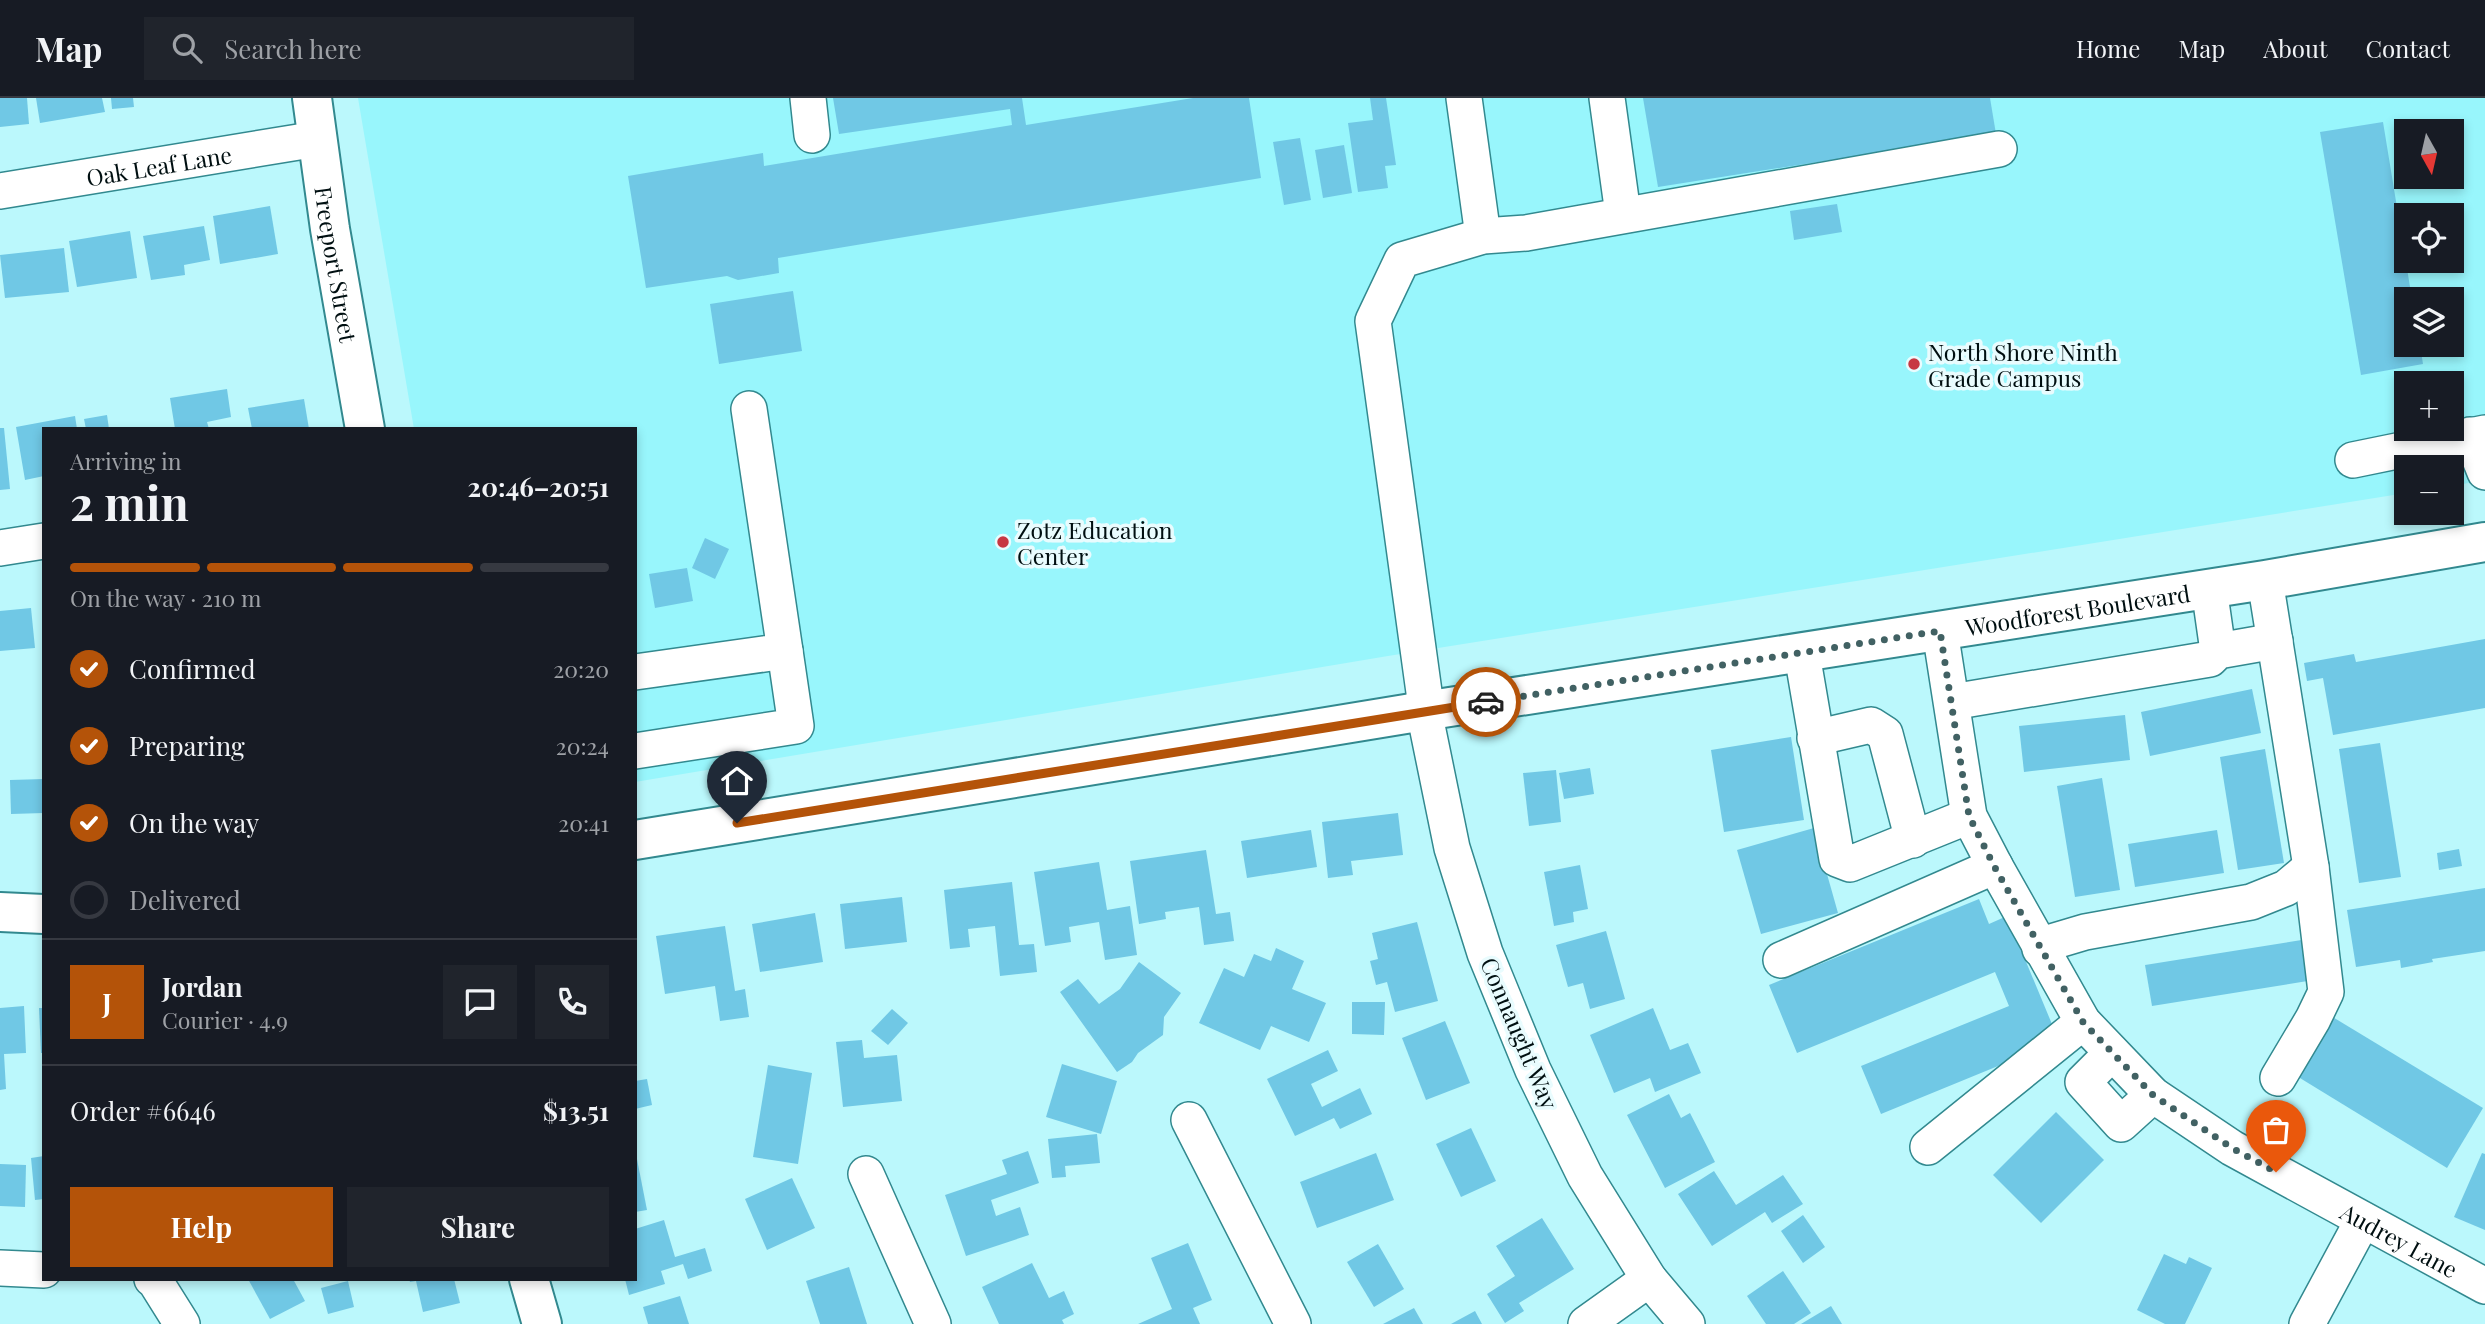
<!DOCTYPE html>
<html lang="en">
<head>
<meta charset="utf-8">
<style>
  :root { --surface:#171b24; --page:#20242c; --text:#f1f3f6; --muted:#9ea1a6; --line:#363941; --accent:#b45309 }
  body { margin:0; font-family:"Playfair Display",serif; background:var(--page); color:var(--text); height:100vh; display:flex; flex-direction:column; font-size:26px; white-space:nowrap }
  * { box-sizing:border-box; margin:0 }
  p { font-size:23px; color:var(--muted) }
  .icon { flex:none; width:38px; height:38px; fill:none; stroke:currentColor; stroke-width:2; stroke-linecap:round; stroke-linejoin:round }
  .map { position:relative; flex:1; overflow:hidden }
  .sheet { position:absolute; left:42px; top:329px; width:595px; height:854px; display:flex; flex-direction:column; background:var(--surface); border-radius:0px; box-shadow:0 4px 10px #0003 }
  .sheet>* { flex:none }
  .needle { width:46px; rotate:172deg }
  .buttons { position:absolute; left:2394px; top:21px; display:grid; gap:14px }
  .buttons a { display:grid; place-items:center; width:70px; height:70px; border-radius:0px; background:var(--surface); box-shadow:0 4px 10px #0003; font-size:35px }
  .pin { position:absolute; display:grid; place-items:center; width:60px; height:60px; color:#fff; margin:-72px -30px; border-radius:50% 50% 50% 0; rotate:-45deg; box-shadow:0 0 7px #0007 }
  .pin .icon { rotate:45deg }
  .courier { position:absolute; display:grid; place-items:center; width:70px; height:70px; margin:-35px; border:5px solid #b45309; border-radius:50%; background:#fff; color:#222; box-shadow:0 2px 9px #0007 }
  .headline em { font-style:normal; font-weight:700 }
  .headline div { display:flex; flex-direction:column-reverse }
  .headline { display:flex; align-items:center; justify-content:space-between; height:119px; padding:0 28px }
  h1 { font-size:46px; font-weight:700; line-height:52px }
  .bar { display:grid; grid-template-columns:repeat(4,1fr); gap:10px 7px; align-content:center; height:84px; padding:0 28px }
  .bar i { height:9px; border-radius:5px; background:var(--line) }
  .bar .on { background:var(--accent) }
  .bar p { grid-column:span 4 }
  .line { display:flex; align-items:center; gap:18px; padding:0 28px; border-top:2px solid var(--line) }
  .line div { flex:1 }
  .round { display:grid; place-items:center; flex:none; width:74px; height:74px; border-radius:0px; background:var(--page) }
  ol { padding:0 28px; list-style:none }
  li { display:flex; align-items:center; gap:21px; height:77px }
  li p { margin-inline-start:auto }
  li .icon { padding:7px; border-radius:50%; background:var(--accent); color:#fff; stroke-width:4 }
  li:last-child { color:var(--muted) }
  li i { width:38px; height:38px; border:4px solid var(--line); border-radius:50% }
  .cta { display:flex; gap:14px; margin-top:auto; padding:14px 28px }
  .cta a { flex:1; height:80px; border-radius:0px; background:var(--accent); color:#fff; font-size:28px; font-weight:700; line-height:80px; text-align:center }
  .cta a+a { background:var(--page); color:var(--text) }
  header { display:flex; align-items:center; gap:42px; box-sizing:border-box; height:98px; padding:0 35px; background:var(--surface); border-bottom:2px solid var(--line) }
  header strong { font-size:33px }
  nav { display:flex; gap:38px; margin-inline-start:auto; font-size:24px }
  .search { width:490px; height:63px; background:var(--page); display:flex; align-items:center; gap:18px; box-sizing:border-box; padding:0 24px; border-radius:0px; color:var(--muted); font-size:26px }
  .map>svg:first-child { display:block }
  .built { fill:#98f6fc; fill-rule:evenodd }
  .building { fill:#70c8e5 }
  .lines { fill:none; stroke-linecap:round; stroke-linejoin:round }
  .minor-casing { stroke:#32898f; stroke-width:38 }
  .major-casing { stroke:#32898f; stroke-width:42 }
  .minor { stroke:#fff; stroke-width:35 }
  .major { stroke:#fff; stroke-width:38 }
  .done { stroke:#416163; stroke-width:7; stroke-dasharray:0 12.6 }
  .route { stroke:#b45309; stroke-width:9 }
  .poi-dot { fill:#c73742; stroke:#e9fcfe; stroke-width:2.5 }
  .labels { text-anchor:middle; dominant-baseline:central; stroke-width:7; stroke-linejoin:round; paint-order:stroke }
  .street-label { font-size:23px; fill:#000f11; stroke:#e9fcfe }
  .poi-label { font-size:23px; fill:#000f11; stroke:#e9fcfe; text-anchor:start }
</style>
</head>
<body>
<header>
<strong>Map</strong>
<div class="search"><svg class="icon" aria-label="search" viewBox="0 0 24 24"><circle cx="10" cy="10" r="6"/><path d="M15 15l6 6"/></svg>Search here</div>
<nav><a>Home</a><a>Map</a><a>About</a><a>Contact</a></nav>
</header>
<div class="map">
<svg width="2485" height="1226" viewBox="0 0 2485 1226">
  <rect width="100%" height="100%" fill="#bbf8fc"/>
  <path class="built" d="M 358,0 L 2485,0 L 2485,382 L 2452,388 L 2452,369 L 2406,369 L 2406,395 L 1388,558 L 635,684 L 635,331 L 414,331 ZM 2406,33 L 2452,33 L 2452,79 L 2406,79 ZM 2406,117 L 2452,117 L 2452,163 L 2406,163 ZM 2406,201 L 2452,201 L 2452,247 L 2406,247 ZM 2406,285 L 2452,285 L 2452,331 L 2406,331 Z"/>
  <g class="building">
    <path d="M 0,0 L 27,0 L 29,26 L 0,29 Z"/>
    <path d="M 36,0 L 102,0 L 105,14 L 40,25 Z"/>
    <path d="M 111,0 L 133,0 L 134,9 L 112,11 Z"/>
    <path d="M 833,0 L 1022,0 L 1026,27 L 1193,0 L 1249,0 L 1261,80 L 778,160 L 779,175 L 738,182 L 727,178 L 646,190 L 628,78 L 763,55 L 764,68 L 1012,27 L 1010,11 L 839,36 Z"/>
    <path d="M 1370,0 L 1386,0 L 1396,67 L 1385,68 L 1388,90 L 1358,94 L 1348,25 L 1373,22 Z"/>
    <path d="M 1643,0 L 1990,0 L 1996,36 L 1658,89 Z"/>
    <path d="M 2383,24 L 2412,201 L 2406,201 L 2406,247 L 2420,247 L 2423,266 L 2361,277 L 2320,34 Z"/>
    <path d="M 1300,40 L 1311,102 L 1284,107 L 1273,44 Z"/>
    <path d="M 1344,47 L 1352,95 L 1323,100 L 1315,52 Z"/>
    <path d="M 1837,106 L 1842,134 L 1794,142 L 1790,113 Z"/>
    <path d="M 270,108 L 278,156 L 220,166 L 213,118 Z"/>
    <path d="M 204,128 L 210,162 L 184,167 L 185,177 L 151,182 L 143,138 Z"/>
    <path d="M 130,133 L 137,180 L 77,189 L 69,143 Z"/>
    <path d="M 64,150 L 69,194 L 5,200 L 0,157 Z"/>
    <path d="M 793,193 L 802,253 L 719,266 L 710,206 Z"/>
    <path d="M 227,291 L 231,319 L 207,324 L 209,331 L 175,331 L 170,300 Z"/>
    <path d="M 304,301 L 309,331 L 252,331 L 248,310 Z"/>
    <path d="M 107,317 L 109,331 L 86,331 L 84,321 Z"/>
    <path d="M 75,318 L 77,331 L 44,331 L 44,378 L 25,382 L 16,329 Z"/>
    <path d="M 0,330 L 4,330 L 10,391 L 0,392 Z"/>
    <path d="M 705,440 L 729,451 L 715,481 L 692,470 Z"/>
    <path d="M 687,470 L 693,503 L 655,510 L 649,476 Z"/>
    <path d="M 31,510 L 35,550 L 0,553 L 0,513 Z"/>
    <path d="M 2485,541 L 2485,610 L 2333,637 L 2323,580 L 2307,583 L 2304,565 L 2354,556 L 2356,564 Z"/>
    <path d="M 2252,591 L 2261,635 L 2150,658 L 2141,614 Z"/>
    <path d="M 2125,617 L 2130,662 L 2024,674 L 2019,628 Z"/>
    <path d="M 1791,639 L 1804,722 L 1724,734 L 1711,652 Z"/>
    <path d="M 2380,645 L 2401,779 L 2359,785 L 2339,651 Z"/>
    <path d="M 2265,651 L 2284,765 L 2238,772 L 2220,659 Z"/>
    <path d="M 1590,670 L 1594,696 L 1564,701 L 1559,675 Z"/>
    <path d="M 1556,672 L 1561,724 L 1529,728 L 1523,675 Z"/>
    <path d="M 2102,680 L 2120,792 L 2075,799 L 2057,688 Z"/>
    <path d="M 44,681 L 44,715 L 11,716 L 10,682 Z"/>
    <path d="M 1398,715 L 1403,757 L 1351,763 L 1353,777 L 1328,780 L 1322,724 Z"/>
    <path d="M 1814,730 L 1838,815 L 1761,836 L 1737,752 Z"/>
    <path d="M 1311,732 L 1317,769 L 1247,780 L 1241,743 Z"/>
    <path d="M 2217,732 L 2224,775 L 2135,789 L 2128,746 Z"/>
    <path d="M 2459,751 L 2462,768 L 2439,772 L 2437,755 Z"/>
    <path d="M 1206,752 L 1216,816 L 1230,814 L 1234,843 L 1204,847 L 1199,809 L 1165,814 L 1166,821 L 1139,826 L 1130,763 Z"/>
    <path d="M 1099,764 L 1107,812 L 1130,808 L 1137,857 L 1105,862 L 1099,824 L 1069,829 L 1071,844 L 1045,848 L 1034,774 Z"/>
    <path d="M 1580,767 L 1588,811 L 1573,814 L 1574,824 L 1554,828 L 1544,774 Z"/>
    <path d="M 1012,784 L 1019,847 L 1034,846 L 1037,874 L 1000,878 L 995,828 L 968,831 L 970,849 L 950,851 L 944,792 Z"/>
    <path d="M 2485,790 L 2485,853 L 2432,861 L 2433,864 L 2401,870 L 2400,862 L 2356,869 L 2347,812 Z"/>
    <path d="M 902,799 L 907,844 L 845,851 L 840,806 Z"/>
    <path d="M 1979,801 L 1989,826 L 2007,818 L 2059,943 L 1881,1016 L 1861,968 L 2009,908 L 1995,874 L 1797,955 L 1769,887 Z"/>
    <path d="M 815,815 L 823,864 L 760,874 L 752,826 Z"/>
    <path d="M 1417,824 L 1438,903 L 1395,914 L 1387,884 L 1376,887 L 1370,863 L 1378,861 L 1372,835 Z"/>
    <path d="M 725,828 L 735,893 L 745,891 L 749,919 L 720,923 L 715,888 L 665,896 L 656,838 Z"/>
    <path d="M 1606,833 L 1625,901 L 1590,911 L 1583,885 L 1568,889 L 1556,847 Z"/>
    <path d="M 2314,840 L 2320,881 L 2152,908 L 2145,867 Z"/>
    <path d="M 1276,850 L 1304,863 L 1292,891 L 1326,905 L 1309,944 L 1271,928 L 1260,952 L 1199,925 L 1224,870 L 1244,879 L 1254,856 L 1271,863 Z"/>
    <path d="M 1139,864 L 1181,895 L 1164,919 L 1163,937 L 1138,955 L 1132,964 L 1117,974 L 1060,894 L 1078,881 L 1099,906 L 1120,891 Z"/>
    <path d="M 1352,904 L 1385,904 L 1384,937 L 1352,936 Z"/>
    <path d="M 24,908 L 26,955 L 4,956 L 6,991 L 0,992 L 0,910 Z"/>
    <path d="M 39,910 L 44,910 L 44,955 L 41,955 Z"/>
    <path d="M 1653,910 L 1670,952 L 1688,945 L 1701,975 L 1655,994 L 1650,980 L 1614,995 L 1590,937 Z"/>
    <path d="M 892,911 L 908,925 L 888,947 L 871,933 Z"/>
    <path d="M 2331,918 L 2483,1010 L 2447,1070 L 2295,977 Z"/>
    <path d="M 1445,923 L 1470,985 L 1426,1002 L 1402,940 Z"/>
    <path d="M 862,942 L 864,960 L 897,957 L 902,1003 L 843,1009 L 836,944 Z"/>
    <path d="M 1328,952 L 1338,973 L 1311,986 L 1322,1009 L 1360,990 L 1372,1016 L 1340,1031 L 1334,1020 L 1295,1038 L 1267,981 Z"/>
    <path d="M 1062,966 L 1117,983 L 1101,1036 L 1046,1019 Z"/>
    <path d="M 768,967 L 812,975 L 798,1066 L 753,1059 Z"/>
    <path d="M 647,981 L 652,1007 L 635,1011 L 635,983 Z"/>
    <path d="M 1669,996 L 1681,1020 L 1690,1015 L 1715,1064 L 1665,1090 L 1627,1017 Z"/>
    <path d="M 2056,1014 L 2104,1062 L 2041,1125 L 1993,1077 Z"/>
    <path d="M 1471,1030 L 1496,1083 L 1461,1099 L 1436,1046 Z"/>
    <path d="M 1097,1036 L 1100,1065 L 1065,1068 L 1066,1079 L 1052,1080 L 1048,1041 Z"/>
    <path d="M 635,1051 L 647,1112 L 635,1114 Z"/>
    <path d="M 1028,1053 L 1039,1085 L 991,1102 L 996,1118 L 1020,1109 L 1029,1137 L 966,1158 L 945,1097 L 1007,1076 L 1002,1062 Z"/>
    <path d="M 1376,1055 L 1394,1102 L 1317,1130 L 1300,1084 Z"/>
    <path d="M 2482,1055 L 2485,1056 L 2485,1132 L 2454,1119 Z"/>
    <path d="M 44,1058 L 44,1101 L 35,1102 L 31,1060 Z"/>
    <path d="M 0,1066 L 26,1067 L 25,1109 L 0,1108 Z"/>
    <path d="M 1714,1073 L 1736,1107 L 1783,1077 L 1803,1106 L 1772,1125 L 1765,1114 L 1712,1148 L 1678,1096 Z"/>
    <path d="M 792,1080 L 815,1130 L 767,1152 L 745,1101 Z"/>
    <path d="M 1803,1117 L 1825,1149 L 1803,1165 L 1781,1133 Z"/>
    <path d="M 1542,1120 L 1574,1171 L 1519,1205 L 1524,1213 L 1505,1225 L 1487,1196 L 1515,1178 L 1496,1148 Z"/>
    <path d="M 664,1122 L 675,1159 L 705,1150 L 712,1173 L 688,1181 L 683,1166 L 661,1173 L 665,1186 L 629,1197 L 625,1181 L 635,1181 L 635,1131 Z"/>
    <path d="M 1188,1145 L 1212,1202 L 1193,1210 L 1200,1226 L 1138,1226 L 1172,1211 L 1151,1160 Z"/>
    <path d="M 1378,1146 L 1404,1191 L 1374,1209 L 1347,1164 Z"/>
    <path d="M 2164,1156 L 2186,1166 L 2189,1159 L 2212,1170 L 2185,1226 L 2165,1226 L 2137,1212 Z"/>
    <path d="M 1032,1165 L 1049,1200 L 1064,1193 L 1074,1216 L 1062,1222 L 1064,1226 L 999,1226 L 982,1189 Z"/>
    <path d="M 849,1169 L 867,1226 L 820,1226 L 806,1183 Z"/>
    <path d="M 1783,1173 L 1811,1215 L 1794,1226 L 1766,1226 L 1747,1198 Z"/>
    <path d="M 248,1181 L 293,1181 L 305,1203 L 270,1221 Z"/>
    <path d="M 409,1181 L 454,1181 L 460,1205 L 423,1214 L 416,1183 L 410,1184 Z"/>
    <path d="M 348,1183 L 354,1209 L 328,1216 L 321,1190 Z"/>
    <path d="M 680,1198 L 689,1226 L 648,1226 L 643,1209 Z"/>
    <path d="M 1831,1208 L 1842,1226 L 1801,1226 Z"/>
    <path d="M 1414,1210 L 1423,1226 L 1383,1226 Z"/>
    <path d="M 1475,1213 L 1482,1226 L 1451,1226 Z"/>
  </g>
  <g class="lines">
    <defs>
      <g id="minor">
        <path d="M 808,0 L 812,37"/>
        <path d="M 1464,0 L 1483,138"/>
        <path d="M 1607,0 L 1623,116"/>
        <path id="s1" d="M 0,93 L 317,41"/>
        <path d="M 2470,337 L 2485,374"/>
        <path d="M 2353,362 L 2485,335"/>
        <path d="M 0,450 L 44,443"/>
        <path d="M 2265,482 L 2311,769 L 2326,894 L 2313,921 L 2278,980"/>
        <path d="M 2209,490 L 2218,553"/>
        <path id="s2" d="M 1940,533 L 1969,718 L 1995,768 L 2083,924 L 2153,997 L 2232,1050 L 2485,1188"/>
        <path d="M 1802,556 L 1837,761 L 1850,766 L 1969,718"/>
        <path d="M 635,574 L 785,553 L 749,311"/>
        <path d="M 1952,604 L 2210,561 L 2218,553 L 2275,543"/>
        <path d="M 1815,640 L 1871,627 L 1885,636 L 1913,742"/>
        <path d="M 635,653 L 796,628 L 785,553"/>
        <path d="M 2040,851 L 2048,845 L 2085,834 L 2251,804 L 2286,790 L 2311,769"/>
        <path d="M 1781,862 L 1995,768"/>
        <path d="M 2112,955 L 2083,984 L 2121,1026 L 2153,997"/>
        <path d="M 1189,1022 L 1293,1226"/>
        <path d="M 1928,1049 L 2083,924"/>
        <path d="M 866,1076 L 933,1226"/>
        <path d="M 0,1170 L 44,1172"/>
        <path d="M 152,1181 L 155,1183 L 182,1226"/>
        <path d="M 1586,1226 L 1649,1181"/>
        <path d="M 1687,1226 L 1649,1181 L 1585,1078 L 1533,972 L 1485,855 L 1452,750 L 1424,613 L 1424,594 L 1373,223 L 1402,162 L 1483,138 L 1526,135 L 1999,51"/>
        <path d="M 2307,1226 L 2363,1122"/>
      </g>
      <g id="major">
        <path id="s3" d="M 312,0 L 330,131 L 365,331"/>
        <path id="s4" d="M 635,742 L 1424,613 L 2265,482 L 2485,444"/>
        <path d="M 0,814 L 44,816"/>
        <path d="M 529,1181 L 542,1226"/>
      </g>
    </defs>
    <use href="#minor" class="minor-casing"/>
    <use href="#major" class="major-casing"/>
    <use href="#minor" class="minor"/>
    <use href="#major" class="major"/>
  </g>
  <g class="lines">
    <path class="done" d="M 1486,604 L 1940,533 L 1969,718 L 1994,768 L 2083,924 L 2153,997 L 2232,1050 L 2276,1074"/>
    <path class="route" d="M 737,725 L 1486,604"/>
  </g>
  <g class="poi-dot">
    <circle cx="1914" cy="266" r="7"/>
    <circle cx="1003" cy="444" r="7"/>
  </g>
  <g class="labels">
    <g class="street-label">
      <text stroke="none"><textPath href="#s1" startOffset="161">Oak Leaf Lane</textPath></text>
      <text stroke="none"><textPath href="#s3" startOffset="168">Freeport Street</textPath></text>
      <text stroke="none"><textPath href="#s4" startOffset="1461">Woodforest Boulevard</textPath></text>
      <text transform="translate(1520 935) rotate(67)">Connaught Way</text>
      <text stroke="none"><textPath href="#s2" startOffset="810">Audrey Lane</textPath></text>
    </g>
    <g class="poi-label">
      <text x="1928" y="253">North Shore Ninth<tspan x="1928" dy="26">Grade Campus</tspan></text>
      <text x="1017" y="431">Zotz Education<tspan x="1017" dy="26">Center</tspan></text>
    </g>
  </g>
</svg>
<div class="buttons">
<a><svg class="needle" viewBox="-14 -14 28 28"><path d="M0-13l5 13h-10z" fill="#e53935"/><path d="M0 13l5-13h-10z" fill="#9ea1a6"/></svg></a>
<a><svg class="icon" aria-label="locate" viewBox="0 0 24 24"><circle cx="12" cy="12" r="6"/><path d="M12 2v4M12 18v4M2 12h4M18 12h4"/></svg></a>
<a><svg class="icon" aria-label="layers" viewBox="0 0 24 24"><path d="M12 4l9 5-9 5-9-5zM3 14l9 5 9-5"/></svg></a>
<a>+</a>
<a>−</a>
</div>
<div class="pin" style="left:2276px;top:1074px;background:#ea580c"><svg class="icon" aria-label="bag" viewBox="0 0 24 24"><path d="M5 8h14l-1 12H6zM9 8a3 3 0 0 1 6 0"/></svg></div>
<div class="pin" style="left:737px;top:725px;background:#1f2937"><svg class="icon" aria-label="home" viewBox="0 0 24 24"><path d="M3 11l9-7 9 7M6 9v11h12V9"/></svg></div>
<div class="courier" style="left:1486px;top:604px"><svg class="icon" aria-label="car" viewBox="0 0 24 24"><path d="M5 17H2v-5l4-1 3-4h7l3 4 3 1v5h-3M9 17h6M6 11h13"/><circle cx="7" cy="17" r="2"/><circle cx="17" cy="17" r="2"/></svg></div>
<section class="sheet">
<div class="headline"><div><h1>2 min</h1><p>Arriving in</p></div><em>20:46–20:51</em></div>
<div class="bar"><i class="on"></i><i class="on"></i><i class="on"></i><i></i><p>On the way · 210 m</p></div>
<ol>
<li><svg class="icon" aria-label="check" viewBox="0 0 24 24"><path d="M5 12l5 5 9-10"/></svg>Confirmed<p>20:20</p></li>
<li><svg class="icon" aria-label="check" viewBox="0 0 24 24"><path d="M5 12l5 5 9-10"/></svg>Preparing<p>20:24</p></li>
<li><svg class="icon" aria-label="check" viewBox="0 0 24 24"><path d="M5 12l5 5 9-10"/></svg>On the way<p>20:41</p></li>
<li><i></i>Delivered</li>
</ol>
<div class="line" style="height:126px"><b class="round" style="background:var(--accent);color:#fff">J</b><div><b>Jordan</b><p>Courier · 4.9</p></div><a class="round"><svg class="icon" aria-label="chat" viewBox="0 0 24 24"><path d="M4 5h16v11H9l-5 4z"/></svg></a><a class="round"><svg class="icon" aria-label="phone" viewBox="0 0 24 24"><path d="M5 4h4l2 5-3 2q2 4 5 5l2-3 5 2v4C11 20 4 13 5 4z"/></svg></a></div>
<div class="line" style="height:91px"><div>Order #6646</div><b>$13.51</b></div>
<div class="cta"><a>Help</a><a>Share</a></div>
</section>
</div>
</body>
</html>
